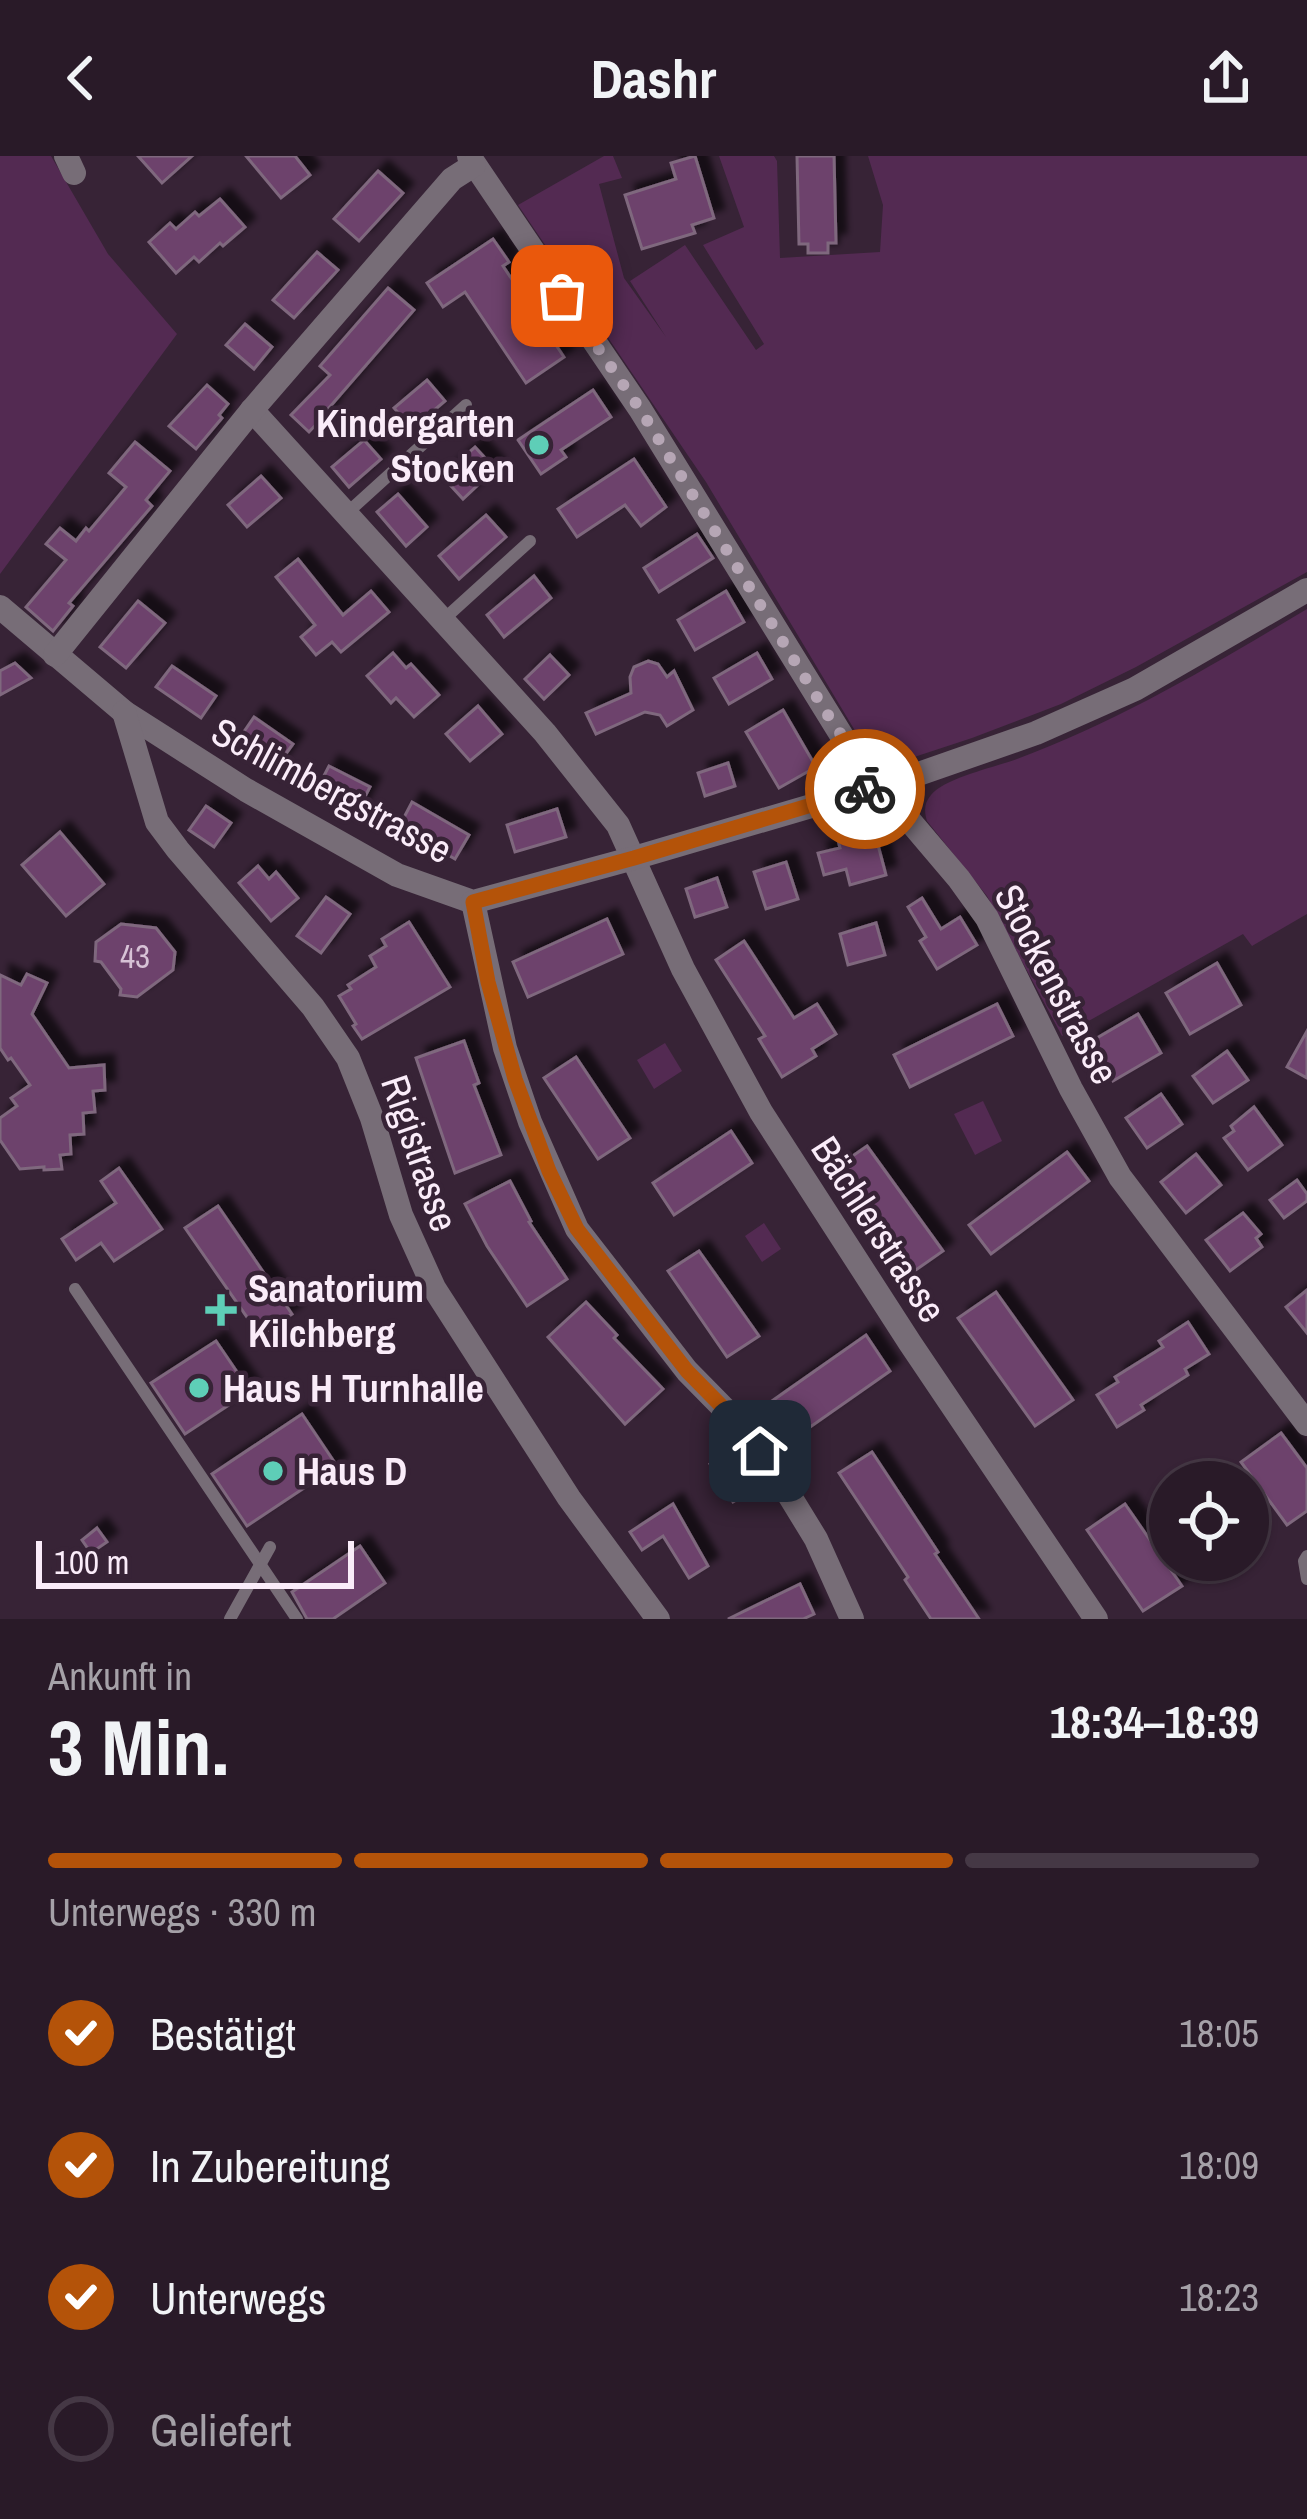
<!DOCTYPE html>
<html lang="de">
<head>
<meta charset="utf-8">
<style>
  :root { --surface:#291a28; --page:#352734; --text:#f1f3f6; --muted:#a5a1a8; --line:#453845; --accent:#b45309 }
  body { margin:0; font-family:"Archivo Narrow",sans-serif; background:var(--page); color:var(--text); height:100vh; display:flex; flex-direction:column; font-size:45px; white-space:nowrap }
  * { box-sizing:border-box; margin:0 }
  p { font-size:39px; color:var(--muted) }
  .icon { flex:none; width:66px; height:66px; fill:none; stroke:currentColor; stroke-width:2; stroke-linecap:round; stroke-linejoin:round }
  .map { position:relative; height:1463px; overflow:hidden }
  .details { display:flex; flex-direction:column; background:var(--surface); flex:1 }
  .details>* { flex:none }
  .fabs { position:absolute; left:1149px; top:1305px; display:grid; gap:24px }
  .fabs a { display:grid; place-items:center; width:120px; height:120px; border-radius:50%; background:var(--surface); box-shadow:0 3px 9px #0004,0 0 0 3px var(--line); font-size:60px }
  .scale { position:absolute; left:36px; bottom:30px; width:318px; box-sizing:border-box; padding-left:12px; border:6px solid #faecf9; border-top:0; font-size:33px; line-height:42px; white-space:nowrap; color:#faecf9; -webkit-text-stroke:9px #372336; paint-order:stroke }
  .pin { position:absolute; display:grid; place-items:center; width:102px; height:102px; color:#fff; margin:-51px; border-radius:24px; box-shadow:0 6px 18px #0006 }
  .courier { position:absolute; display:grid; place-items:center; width:120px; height:120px; margin:-60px; border:9px solid #b45309; border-radius:50%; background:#fff; color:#222; box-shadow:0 3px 15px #0007 }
  .overview em { font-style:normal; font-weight:700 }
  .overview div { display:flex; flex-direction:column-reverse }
  .overview { display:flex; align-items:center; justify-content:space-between; height:204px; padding:0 48px }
  h1 { font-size:78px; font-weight:700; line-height:90px }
  .bar { display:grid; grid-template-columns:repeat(4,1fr); gap:18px 12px; align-content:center; height:144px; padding:0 48px }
  .bar i { height:15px; border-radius:9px; background:var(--line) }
  .bar .current { background:var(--accent) }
  .bar p { grid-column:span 4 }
  ol { padding:0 48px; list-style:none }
  li { display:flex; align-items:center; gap:36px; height:132px }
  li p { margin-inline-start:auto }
  li .icon { padding:12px; border-radius:50%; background:var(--accent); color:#fff; stroke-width:4 }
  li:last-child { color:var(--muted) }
  li i { width:66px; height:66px; border:6px solid var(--line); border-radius:50% }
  header { display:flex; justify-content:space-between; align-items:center; height:156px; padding:0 48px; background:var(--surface); font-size:54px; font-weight:700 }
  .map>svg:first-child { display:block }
  .green { fill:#532a52 }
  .building { fill:#6d426c; stroke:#7f687e; stroke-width:3; filter:url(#shadow) }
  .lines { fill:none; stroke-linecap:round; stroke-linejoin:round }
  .lane { stroke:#776d77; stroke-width:12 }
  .street { stroke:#776d77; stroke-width:24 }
  .done { stroke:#b6a6b5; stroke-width:12; stroke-dasharray:0 21.6 }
  .route { stroke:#b45309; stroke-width:15 }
  .poi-dot { fill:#5eceb7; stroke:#372336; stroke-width:4.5 }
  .labels { text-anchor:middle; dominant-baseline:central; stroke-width:9; stroke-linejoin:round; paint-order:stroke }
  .number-label { font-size:33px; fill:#d7c2d6 }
  .poi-label { font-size:39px; font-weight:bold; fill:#faecf9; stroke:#372336; text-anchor:start }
  .street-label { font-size:39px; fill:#faecf9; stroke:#372336 }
</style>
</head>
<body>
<header><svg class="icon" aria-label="back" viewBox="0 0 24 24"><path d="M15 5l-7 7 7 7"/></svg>Dashr<svg class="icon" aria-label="share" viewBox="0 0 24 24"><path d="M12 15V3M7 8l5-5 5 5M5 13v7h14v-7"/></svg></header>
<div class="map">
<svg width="1307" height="1463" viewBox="0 0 1307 1463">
  <defs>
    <filter id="shadow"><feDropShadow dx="10" dy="-10" stdDeviation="3" flood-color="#0009"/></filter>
  </defs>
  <rect width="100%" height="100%" fill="#372336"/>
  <g class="green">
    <path d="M 0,0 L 51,0 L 108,98 L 177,178 L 0,418 Z"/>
    <path d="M 604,0 L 613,0 L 622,22 L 599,28 L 624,122 L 666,181 L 630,125 L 685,89 L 756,194 L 764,188 L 703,89 L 744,71 L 719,0 L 774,0 L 777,5 L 780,102 L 880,96 L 883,49 L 868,0 L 1307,0 L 1307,416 L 1136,511 L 1061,548 L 972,582 L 896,607 L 882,607 L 869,598 L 706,326 L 518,49 Z"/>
    <path d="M 1307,453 L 1307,758 L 1252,790 L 1243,778 L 1062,880 L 987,740 L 927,665 C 924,655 924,647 931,639 C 945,622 995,611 1017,603 C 1120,565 1213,509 1307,453 Z"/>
    <path d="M 665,887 L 682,915 L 654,933 L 637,904 Z"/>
    <path d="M 983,945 L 1002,985 L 975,999 L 954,958 Z"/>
    <path d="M 764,1067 L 781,1093 L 762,1106 L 745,1080 Z"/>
  </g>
  <g class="building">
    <path d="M 138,0 L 192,0 L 162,27 Z"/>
    <path d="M 246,0 L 295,0 L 310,19 L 281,42 Z"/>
    <path d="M 695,0 L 714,62 L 692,69 L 695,77 L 642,93 L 625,39 L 676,23 L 671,7 Z"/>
    <path d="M 797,0 L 834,0 L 836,87 L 828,87 L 828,97 L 808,97 L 808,88 L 799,88 Z"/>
    <path d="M 378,15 L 403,37 L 359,85 L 334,63 Z"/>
    <path d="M 220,43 L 245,71 L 223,90 L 220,87 L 199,106 L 194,101 L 176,117 L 149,86 L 170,67 L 176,73 L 195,56 L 199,60 Z"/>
    <path d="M 493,83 L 509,106 L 503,110 L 564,201 L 526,227 L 465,136 L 443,151 L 427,127 Z"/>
    <path d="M 317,96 L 338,114 L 294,162 L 273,144 Z"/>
    <path d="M 388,132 L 414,154 L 328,253 L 329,255 L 309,276 L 291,259 L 330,219 L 320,210 Z"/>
    <path d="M 245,168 L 272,191 L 254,213 L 226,189 Z"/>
    <path d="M 427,224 L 445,245 L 412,273 L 394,252 Z"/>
    <path d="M 207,229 L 228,248 L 219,259 L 222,262 L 196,293 L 169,270 Z"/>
    <path d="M 593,234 L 611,261 L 561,294 L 566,301 L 541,318 L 518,284 Z"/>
    <path d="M 364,284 L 381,303 L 349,331 L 332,311 Z"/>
    <path d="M 135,286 L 170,315 L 146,344 L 152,350 L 69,447 L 73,450 L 53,475 L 26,451 L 66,404 L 46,388 L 60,372 L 76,385 L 86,372 L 89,375 L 126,331 L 109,317 Z"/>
    <path d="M 475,291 L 495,313 L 463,343 L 442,320 Z"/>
    <path d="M 634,303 L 666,351 L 641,370 L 625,349 L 577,381 L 558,353 Z"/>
    <path d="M 261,320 L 281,342 L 247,371 L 228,349 Z"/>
    <path d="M 398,338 L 427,371 L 406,390 L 377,356 Z"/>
    <path d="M 486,359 L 506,381 L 459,423 L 439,400 Z"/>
    <path d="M 697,378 L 713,402 L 659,436 L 644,412 Z"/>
    <path d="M 298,403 L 343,459 L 371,435 L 389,456 L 341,496 L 332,486 L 316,499 L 301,481 L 315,469 L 276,421 Z"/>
    <path d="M 534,420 L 551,442 L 504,481 L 487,459 Z"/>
    <path d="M 726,435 L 744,466 L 695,494 L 678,464 Z"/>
    <path d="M 138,445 L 165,467 L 126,512 L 100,491 Z"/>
    <path d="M 393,497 L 406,512 L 411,508 L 439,539 L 414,561 L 396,542 L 391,547 L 367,520 Z"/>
    <path d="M 757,497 L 772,523 L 729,548 L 714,522 Z"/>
    <path d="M 550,499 L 569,519 L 544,543 L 525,523 Z"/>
    <path d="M 648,505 L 658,508 L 667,521 L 674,515 L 693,554 L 667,570 L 660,559 L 645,556 L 596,578 L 586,557 L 631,537 L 630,521 L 634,511 Z"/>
    <path d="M 15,507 L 31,522 L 0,539 L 0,515 Z"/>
    <path d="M 172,510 L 216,540 L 201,562 L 156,531 Z"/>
    <path d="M 478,550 L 502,578 L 470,605 L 446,578 Z"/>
    <path d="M 783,554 L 816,611 L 779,632 L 746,576 Z"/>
    <path d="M 254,561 L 293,588 L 277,610 L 239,583 Z"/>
    <path d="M 728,607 L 735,630 L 705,640 L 698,617 Z"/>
    <path d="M 329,610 L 370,631 L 358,654 L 317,633 Z"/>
    <path d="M 412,646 L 469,679 L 455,703 L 399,671 Z"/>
    <path d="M 206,650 L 231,667 L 214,691 L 189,674 Z"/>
    <path d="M 557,653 L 566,681 L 515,696 L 507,669 Z"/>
    <path d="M 874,674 L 886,719 L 850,729 L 846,713 L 824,719 L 818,697 L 840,692 L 838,684 Z"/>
    <path d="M 60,676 L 104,728 L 66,760 L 22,709 Z"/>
    <path d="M 786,706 L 798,743 L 766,753 L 754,716 Z"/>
    <path d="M 258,710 L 269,723 L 276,716 L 298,742 L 271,765 L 239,727 Z"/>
    <path d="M 717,722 L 727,751 L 695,761 L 686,733 Z"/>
    <path d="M 326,741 L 350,758 L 321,797 L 297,780 Z"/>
    <path d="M 922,742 L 941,773 L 960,761 L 977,789 L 937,813 L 920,785 L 926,781 L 908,751 Z"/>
    <path d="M 607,763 L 623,798 L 528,841 L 513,806 Z"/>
    <path d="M 409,766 L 450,831 L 362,883 L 353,870 L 356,868 L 339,840 L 351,833 L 348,829 L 376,811 L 370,800 L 386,790 L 382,783 Z"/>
    <path d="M 876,767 L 885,799 L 848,809 L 840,778 Z"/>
    <path d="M 121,768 L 156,772 L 175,796 L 173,814 L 137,841 L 120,839 L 121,833 L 101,806 L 95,805 L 96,786 Z"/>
    <path d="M 744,785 L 794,862 L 817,848 L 836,878 L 812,893 L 816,900 L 782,921 L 759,883 L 765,880 L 716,804 Z"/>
    <path d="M 1217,807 L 1241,849 L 1190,878 L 1166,837 Z"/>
    <path d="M 27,818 L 47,827 L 32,858 L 69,912 L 104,909 L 105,934 L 93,935 L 95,956 L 83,957 L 84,978 L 70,979 L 71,998 L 60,999 L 62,1013 L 44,1014 L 44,1011 L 20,1013 L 0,984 L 0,962 L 17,950 L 11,942 L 30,929 L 11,902 L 8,904 L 0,892 L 0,819 L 21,829 Z"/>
    <path d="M 997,848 L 1013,880 L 910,931 L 894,899 Z"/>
    <path d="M 1138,858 L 1161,897 L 1113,925 L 1090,886 Z"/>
    <path d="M 1307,875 L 1307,922 L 1287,911 Z"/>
    <path d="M 464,885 L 479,927 L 474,929 L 501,999 L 455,1017 L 416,902 Z"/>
    <path d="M 1227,895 L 1248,924 L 1213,947 L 1193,920 Z"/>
    <path d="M 576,901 L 630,982 L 598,1003 L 544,922 Z"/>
    <path d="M 1161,938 L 1182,968 L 1147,992 L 1126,962 Z"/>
    <path d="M 1254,951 L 1282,989 L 1248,1014 L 1224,982 L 1234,975 L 1231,970 Z"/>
    <path d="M 731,975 L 752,1007 L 674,1059 L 653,1027 Z"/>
    <path d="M 867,990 L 943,1095 L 913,1116 L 838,1010 Z"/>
    <path d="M 1067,996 L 1089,1025 L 991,1098 L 969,1069 Z"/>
    <path d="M 1196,998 L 1221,1029 L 1186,1057 L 1161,1026 Z"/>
    <path d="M 119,1012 L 162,1073 L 114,1105 L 101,1087 L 76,1104 L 62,1083 L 116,1047 L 101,1025 Z"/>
    <path d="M 1297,1024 L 1307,1038 L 1307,1045 L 1284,1062 L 1270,1044 Z"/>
    <path d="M 510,1025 L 531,1065 L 529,1066 L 567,1123 L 527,1150 L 487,1090 L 465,1048 Z"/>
    <path d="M 218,1050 L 292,1158 L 260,1180 L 185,1072 Z"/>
    <path d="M 1243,1057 L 1261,1078 L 1256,1082 L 1262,1091 L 1230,1115 L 1206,1084 Z"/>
    <path d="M 699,1095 L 759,1180 L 727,1201 L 668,1115 Z"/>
    <path d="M 1307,1134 L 1307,1177 L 1286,1151 Z"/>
    <path d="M 996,1136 L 1073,1244 L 1035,1270 L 958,1162 Z"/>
    <path d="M 586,1146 L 617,1179 L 614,1182 L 663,1233 L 625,1268 L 548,1181 Z"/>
    <path d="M 1188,1166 L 1209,1198 L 1185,1213 L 1188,1219 L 1141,1249 L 1144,1254 L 1117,1271 L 1097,1239 L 1118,1226 L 1115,1221 L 1163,1191 L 1159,1185 Z"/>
    <path d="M 866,1179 L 890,1215 L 796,1281 L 772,1245 Z"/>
    <path d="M 216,1185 L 250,1235 L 185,1278 L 151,1227 Z"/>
    <path d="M 302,1258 L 337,1310 L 247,1370 L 212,1318 Z"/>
    <path d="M 1281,1277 L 1307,1312 L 1307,1355 L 1287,1369 L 1241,1306 Z"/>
    <path d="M 732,1294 L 756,1332 L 733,1346 L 710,1308 Z"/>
    <path d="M 872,1296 L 938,1396 L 935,1398 L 979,1463 L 931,1463 L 905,1424 L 908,1421 L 839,1317 Z"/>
    <path d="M 673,1348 L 708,1410 L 689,1422 L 663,1380 L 642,1394 L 630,1376 Z"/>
    <path d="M 1125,1348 L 1182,1430 L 1143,1455 L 1087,1374 Z"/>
    <path d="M 97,1372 L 107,1386 L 91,1397 L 82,1384 Z"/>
    <path d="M 360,1390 L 385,1427 L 333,1463 L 307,1463 L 292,1436 Z"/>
    <path d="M 800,1428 L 814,1458 L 803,1463 L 728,1463 Z"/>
  </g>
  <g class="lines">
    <g class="lane">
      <path d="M 346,358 L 466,249"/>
      <path d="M 443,464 L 530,385"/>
      <path d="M 75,1133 L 297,1463"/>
      <path d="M 1307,1400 L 1304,1405 L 1307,1423"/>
      <path d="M 230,1463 L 270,1391"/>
    </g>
    <g class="street">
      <path d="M 66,0 L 74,17"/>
      <path d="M 469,0 L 640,253 L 853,598 L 959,723 L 987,762 L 1071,933 L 1120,1021 L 1307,1268"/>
      <path d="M 252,254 L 545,577 L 618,669 L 683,813 L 761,956 L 910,1187 L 1096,1463"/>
      <path d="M 0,451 L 124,556 L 246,634 L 397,719 L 473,746 L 634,702 L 910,621 L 1036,577 L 1135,533 L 1307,434"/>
      <path d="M 55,499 L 252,254 L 452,23 L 474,9"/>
      <path d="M 124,556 L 157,666 L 178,694 L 313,851 L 348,902 L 372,962 L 401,1059 L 434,1132 L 569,1342 L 658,1463"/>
      <path d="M 473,746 L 505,892 L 530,966 L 577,1073 L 687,1215 L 745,1274 L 775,1316 L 816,1383 L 852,1463"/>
    </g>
  </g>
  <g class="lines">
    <path class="done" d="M 562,140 L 640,253 L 834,569 L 878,629 L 865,633"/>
    <path class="route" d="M 760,1295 L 745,1274 L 687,1215 L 577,1073 L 549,1015 L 515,923 L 488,826 L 473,746 L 634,702 L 865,633"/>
  </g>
  <g class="poi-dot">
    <circle cx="539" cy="289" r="12"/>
    <path d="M215 1136h12v12h12v12h-12v12h-12v-12h-12v-12h12z"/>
    <circle cx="199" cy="1232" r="12"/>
    <circle cx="273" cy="1315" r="12"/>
  </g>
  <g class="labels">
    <g class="number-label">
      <text x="135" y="800">43</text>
    </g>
    <g class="poi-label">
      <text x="515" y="267" text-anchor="end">Kindergarten<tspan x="515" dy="45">Stocken</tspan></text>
      <text x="248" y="1132">Sanatorium<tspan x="248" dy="45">Kilchberg</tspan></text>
      <text x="223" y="1232">Haus H Turnhalle</text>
      <text x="297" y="1315">Haus D</text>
    </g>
    <g class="street-label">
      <text transform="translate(332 634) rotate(28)">Schlimbergstrasse</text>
      <text transform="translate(1057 828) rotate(62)">Stockenstrasse</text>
      <text transform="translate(420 997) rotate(71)">Rigistrasse</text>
      <text transform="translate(879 1073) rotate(57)">Bächlerstrasse</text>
    </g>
  </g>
</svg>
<div class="fabs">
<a><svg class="icon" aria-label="locate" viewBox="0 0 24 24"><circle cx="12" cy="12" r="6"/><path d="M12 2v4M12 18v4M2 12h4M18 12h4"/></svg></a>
</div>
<div class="scale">100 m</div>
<div class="pin" style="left:562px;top:140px;background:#ea580c"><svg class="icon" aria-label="bag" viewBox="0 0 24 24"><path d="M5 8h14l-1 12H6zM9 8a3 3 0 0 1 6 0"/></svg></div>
<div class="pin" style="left:760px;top:1295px;background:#1f2937"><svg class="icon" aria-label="home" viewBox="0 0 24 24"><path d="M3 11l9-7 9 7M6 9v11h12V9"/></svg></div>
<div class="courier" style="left:865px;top:633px"><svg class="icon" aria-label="bike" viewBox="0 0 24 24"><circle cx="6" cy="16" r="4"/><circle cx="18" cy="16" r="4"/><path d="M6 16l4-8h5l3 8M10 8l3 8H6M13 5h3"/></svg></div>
</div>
<section class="details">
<div class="overview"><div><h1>3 Min.</h1><p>Ankunft in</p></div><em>18:34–18:39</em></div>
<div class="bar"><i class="current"></i><i class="current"></i><i class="current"></i><i></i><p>Unterwegs · 330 m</p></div>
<ol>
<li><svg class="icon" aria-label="check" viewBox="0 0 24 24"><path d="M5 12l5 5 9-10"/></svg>Bestätigt<p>18:05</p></li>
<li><svg class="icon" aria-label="check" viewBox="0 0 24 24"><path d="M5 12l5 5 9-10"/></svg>In Zubereitung<p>18:09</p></li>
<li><svg class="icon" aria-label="check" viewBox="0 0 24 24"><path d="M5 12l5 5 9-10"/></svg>Unterwegs<p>18:23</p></li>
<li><i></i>Geliefert</li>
</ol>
</section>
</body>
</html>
